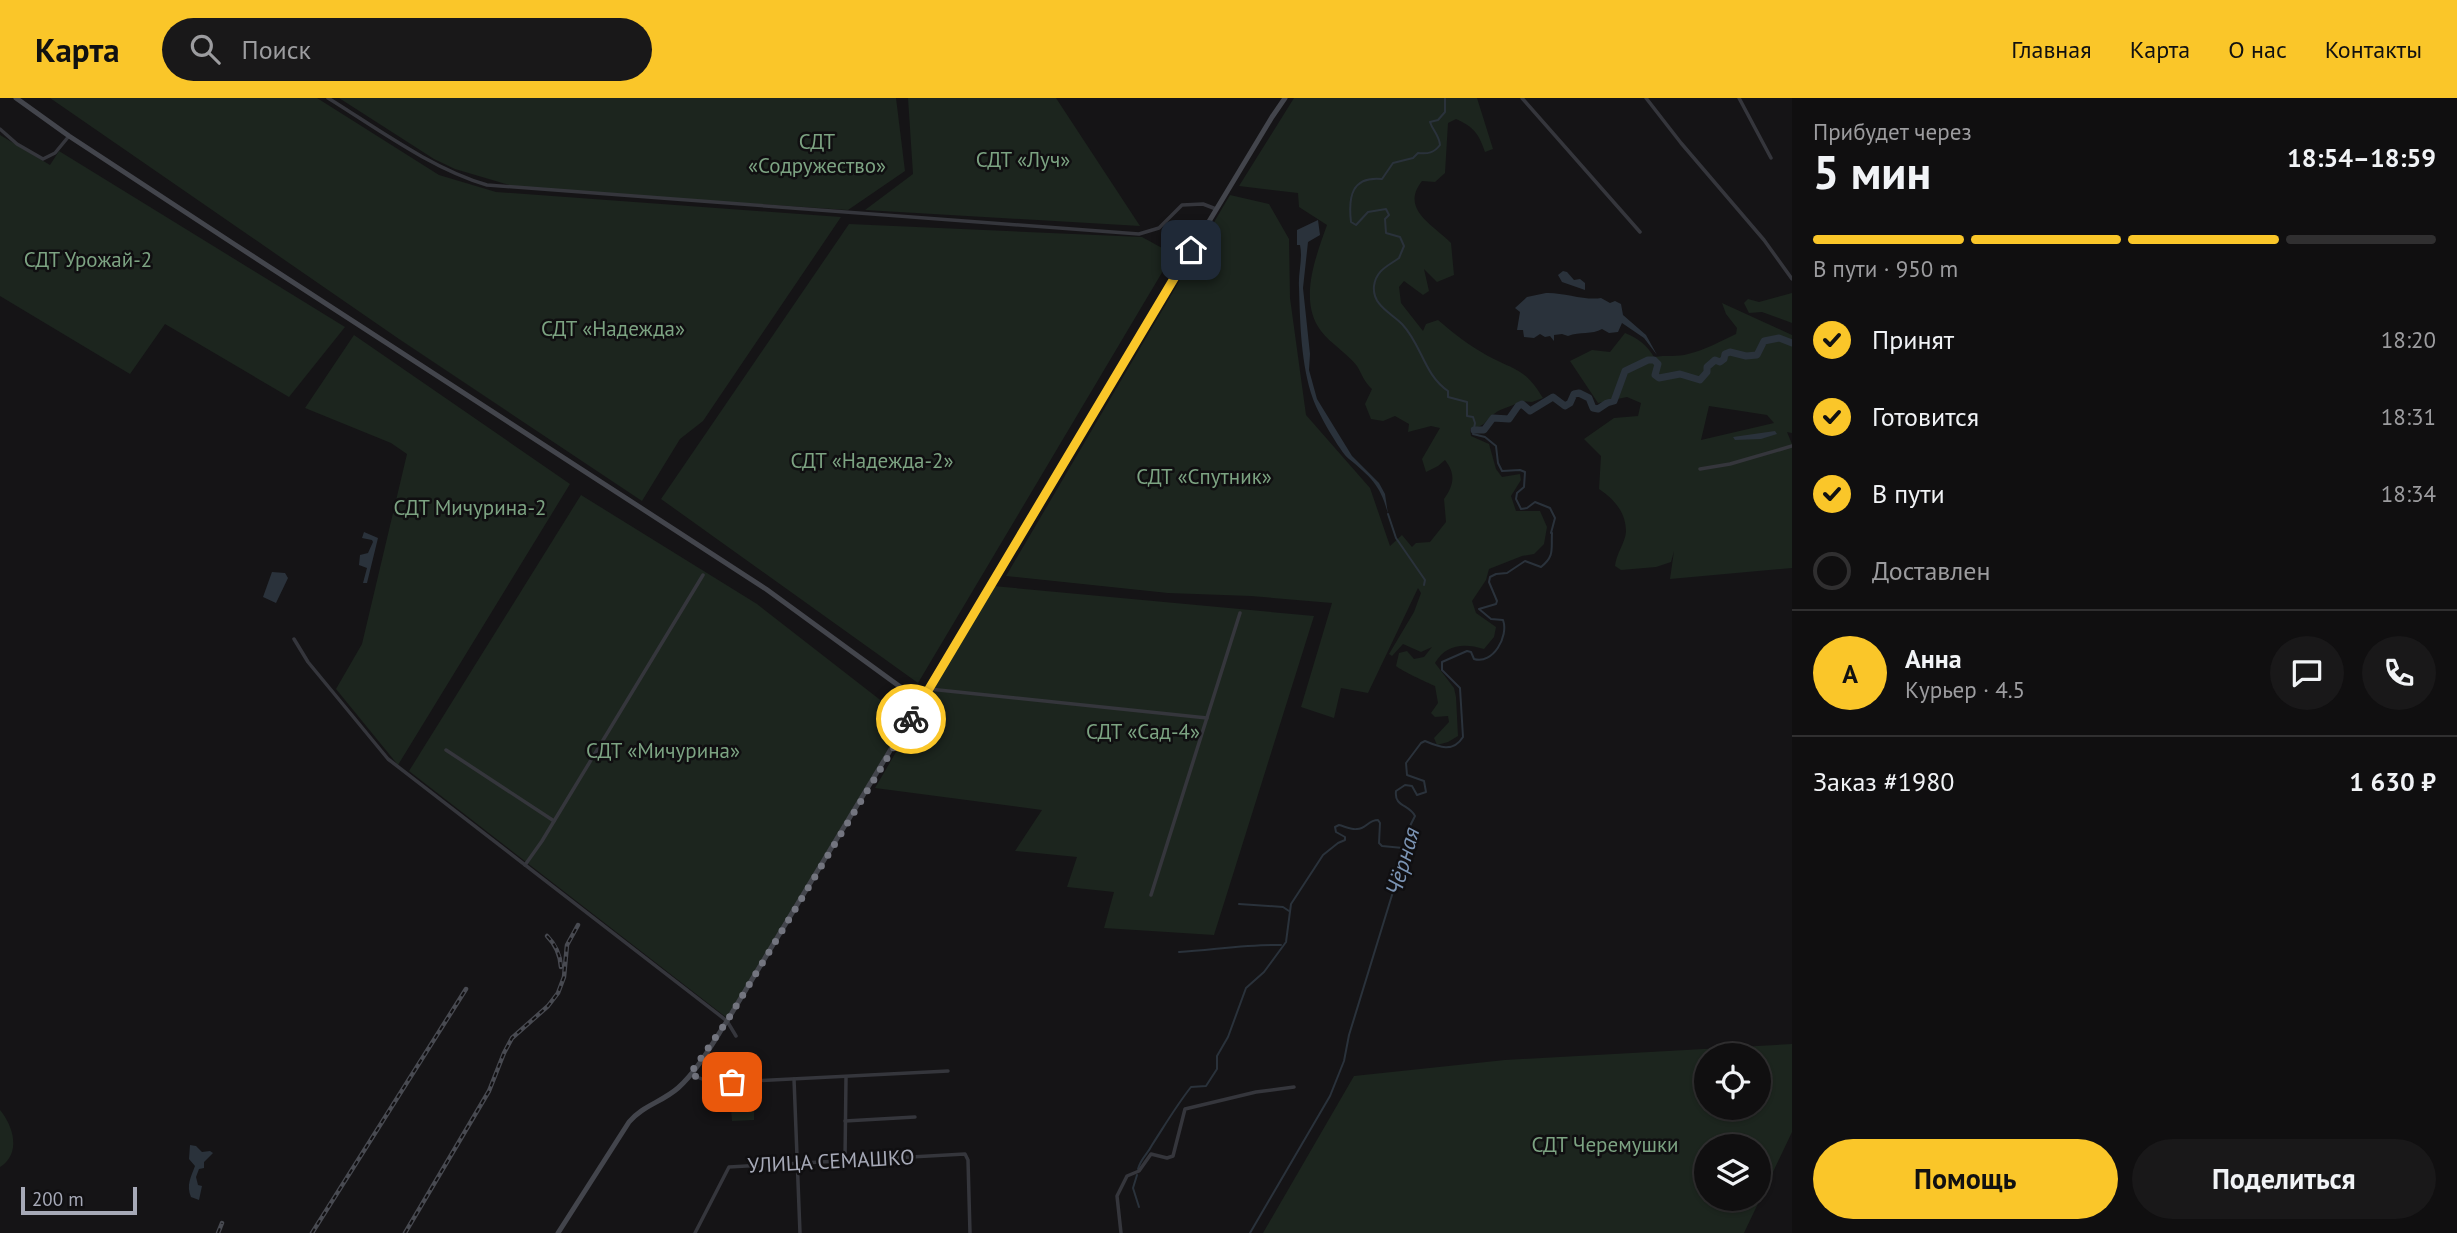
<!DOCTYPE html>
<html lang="ru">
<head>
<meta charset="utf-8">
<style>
  :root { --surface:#100f10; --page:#191819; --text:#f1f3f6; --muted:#9c9c9f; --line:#302f30; --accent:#fac629 }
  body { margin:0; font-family:"PT Sans",sans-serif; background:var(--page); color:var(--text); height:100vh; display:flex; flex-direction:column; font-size:26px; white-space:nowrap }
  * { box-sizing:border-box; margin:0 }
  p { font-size:23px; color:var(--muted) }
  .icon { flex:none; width:38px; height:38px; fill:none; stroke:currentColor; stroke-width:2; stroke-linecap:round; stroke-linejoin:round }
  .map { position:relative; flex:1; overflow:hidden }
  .side { display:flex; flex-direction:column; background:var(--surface); width:665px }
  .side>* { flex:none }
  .fabs { position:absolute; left:1694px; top:945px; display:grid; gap:14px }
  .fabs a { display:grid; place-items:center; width:77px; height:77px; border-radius:50%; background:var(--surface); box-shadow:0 2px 5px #0004,0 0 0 2px var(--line); font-size:35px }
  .scale { position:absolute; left:21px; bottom:18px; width:116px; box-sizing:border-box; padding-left:7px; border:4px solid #a6a9b7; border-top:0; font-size:19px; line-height:24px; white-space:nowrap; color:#a6a9b7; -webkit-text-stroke:5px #100f11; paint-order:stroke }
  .pin { position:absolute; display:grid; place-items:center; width:60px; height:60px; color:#fff; margin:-30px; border-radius:14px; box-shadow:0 4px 10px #0006 }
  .courier { position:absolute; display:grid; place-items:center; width:70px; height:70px; margin:-35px; border:5px solid #fac629; border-radius:50%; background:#fff; color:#222; box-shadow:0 2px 9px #0007 }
  .overview em { font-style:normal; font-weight:700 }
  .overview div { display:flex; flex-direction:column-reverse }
  .overview { display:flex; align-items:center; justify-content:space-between; height:119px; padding:0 21px }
  h1 { font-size:46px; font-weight:700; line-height:52px }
  .bar { display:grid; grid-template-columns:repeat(4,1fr); gap:10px 7px; align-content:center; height:84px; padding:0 21px }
  .bar i { height:9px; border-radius:5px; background:var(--line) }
  .bar .on { background:var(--accent) }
  .bar p { grid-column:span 4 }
  .line { display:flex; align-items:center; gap:18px; padding:0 21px; border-top:2px solid var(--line) }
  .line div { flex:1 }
  .round { display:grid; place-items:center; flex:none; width:74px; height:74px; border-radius:37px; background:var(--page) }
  ol { padding:0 21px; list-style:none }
  li { display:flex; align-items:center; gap:21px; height:77px }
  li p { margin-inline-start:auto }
  li .icon { padding:7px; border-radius:50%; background:var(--accent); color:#111; stroke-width:4 }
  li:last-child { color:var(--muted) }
  li i { width:38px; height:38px; border:4px solid var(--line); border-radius:50% }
  .primary-button { display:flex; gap:14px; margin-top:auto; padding:14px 21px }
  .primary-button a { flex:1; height:80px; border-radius:42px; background:var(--accent); color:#111; font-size:28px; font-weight:700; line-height:80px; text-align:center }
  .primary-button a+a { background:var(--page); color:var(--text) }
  header { display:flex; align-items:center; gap:42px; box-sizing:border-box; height:98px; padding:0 35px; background:var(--accent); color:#111 }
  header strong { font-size:33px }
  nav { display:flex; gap:38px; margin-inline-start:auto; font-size:24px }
  .search { width:490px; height:63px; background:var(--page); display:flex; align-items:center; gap:18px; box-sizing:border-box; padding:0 24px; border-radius:38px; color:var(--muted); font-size:26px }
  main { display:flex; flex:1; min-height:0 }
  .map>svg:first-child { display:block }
  .green { fill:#1c251e; fill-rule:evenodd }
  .water { fill:#2a323b }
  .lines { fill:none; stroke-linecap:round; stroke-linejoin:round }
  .stream { stroke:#2a323b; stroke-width:2 }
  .river { stroke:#2a323b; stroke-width:7 }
  .street { stroke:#35363c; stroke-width:3.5 }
  .secondary { stroke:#43454c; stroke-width:5 }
  .rail-casing { stroke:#484a51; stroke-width:4.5 }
  .rail { stroke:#100f11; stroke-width:2; stroke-dasharray:5; stroke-linecap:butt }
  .done { stroke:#73757f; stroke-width:7; stroke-dasharray:0 12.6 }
  .route { stroke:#fac629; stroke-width:9 }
  .labels { text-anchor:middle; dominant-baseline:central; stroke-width:5; stroke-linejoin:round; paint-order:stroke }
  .park-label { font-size:21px; fill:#7ca382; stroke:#100f11 }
  .street-label { font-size:21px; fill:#a6a9b7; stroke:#100f11 }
  .water-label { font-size:23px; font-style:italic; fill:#7b94b4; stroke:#100f11 }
</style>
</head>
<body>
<header>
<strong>Карта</strong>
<div class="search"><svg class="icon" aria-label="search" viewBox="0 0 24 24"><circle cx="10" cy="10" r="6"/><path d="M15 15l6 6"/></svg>Поиск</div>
<nav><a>Главная</a><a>Карта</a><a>О нас</a><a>Контакты</a></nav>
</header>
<main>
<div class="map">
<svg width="1792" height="1135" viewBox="0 0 1792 1135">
  <rect width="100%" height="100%" fill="#151416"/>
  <g class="green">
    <path d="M 50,0 L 317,0 L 439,77 L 496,94 L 841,119 L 703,323 L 680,341 L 642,403 L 399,241 Z"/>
    <path d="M 339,0 L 896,0 L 905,73 L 848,112 L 519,90 L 455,71 L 434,61 Z"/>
    <path d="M 908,0 L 1056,0 L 1140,128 L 865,112 L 913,76 Z"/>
    <path d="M 1294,0 L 1477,0 L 1493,51 L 1485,54 C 1479,36 1474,29 1456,21 L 1448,25 L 1445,75 L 1435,84 L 1422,83 C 1400,111 1432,126 1451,145 L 1454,177 L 1437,184 L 1424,171 L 1429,193 L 1423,197 L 1404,183 L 1399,189 L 1401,205 L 1423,233 L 1426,226 L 1438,222 C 1453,235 1470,248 1488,258 C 1516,273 1525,270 1543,300 L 1532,304 L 1520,303 C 1511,310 1502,309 1494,316 C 1482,325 1488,327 1470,331 L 1471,338 L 1489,346 L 1496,371 L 1502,379 L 1520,376 L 1521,382 L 1511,398 L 1516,413 L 1540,413 L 1547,429 L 1544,446 L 1534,456 L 1522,458 L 1489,471 L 1486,482 L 1472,503 L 1476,515 L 1496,529 L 1494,539 L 1484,551 C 1464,545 1446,546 1435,565 L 1454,590 L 1456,599 L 1458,638 L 1448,644 L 1437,647 L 1434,640 L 1449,624 L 1448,618 L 1435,619 L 1431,615 L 1438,605 L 1435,588 C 1426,584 1402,573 1396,568 L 1399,555 L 1407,553 L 1414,561 L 1424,559 L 1432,549 L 1421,554 L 1403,546 L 1392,558 L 1389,556 L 1414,514 L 1421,495 L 1418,490 L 1368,595 L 1341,590 L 1334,620 L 1301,609 L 1332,505 L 1251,498 L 1168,495 L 1006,478 L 1230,97 L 1269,106 L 1289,141 L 1290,200 L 1306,317 L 1370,390 L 1390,448 L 1402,437 L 1412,449 L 1416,445 L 1430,444 L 1446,424 L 1444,401 C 1454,387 1456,376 1445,362 L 1438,368 L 1426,374 L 1422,361 L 1440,330 L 1431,328 L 1408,334 L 1409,326 L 1395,318 L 1383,323 L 1371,321 L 1365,306 L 1372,291 C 1364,284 1362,276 1357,268 C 1347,255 1331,246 1321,233 C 1298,203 1316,158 1327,127 L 1299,109 L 1298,95 L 1239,88 Z"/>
    <path d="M 0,37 L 50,67 L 59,53 L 345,229 L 289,299 L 165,226 L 130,276 L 0,198 Z"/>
    <path d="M 849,126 L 1142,139 L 1173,156 L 918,585 L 661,401 Z"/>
    <path d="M 1792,195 L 1792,225 L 1762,214 L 1749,215 L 1744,205 L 1748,201 L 1759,204 Z"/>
    <path d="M 1722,205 L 1792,237 L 1792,335 L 1787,334 L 1792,346 L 1792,470 L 1670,481 L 1674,453 L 1671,464 L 1656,469 L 1621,472 L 1615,468 C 1616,456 1625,445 1626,434 C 1626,414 1614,401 1599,391 L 1601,358 L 1584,341 L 1614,320 L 1638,318 L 1641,305 L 1627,299 L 1598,305 L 1570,263 L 1592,252 L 1610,254 L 1625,235 C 1638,240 1647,247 1654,259 C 1665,257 1678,259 1688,256 C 1705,252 1721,243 1736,236 L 1737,230 L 1726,216 ZM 1709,308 L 1767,317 L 1774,325 L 1701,342 Z"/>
    <path d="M 354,237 L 570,386 L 398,667 L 336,591 L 362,546 L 407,356 L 391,345 L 305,310 Z"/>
    <path d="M 581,397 L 757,506 L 906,622 L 727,920 L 409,673 Z"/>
    <path d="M 993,488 L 1314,518 L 1214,837 L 1104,830 L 1114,794 L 1067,789 L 1077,759 L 1015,753 L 1042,712 L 875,690 Z"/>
    <path d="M 1792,946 L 1792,1034 L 1744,1135 L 1263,1135 L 1354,978 L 1505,962 ZM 1706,957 L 1759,957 L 1759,1010 L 1706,1010 ZM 1706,1048 L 1759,1048 L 1759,1101 L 1706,1101 Z"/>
    <path d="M 731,1010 L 754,1010 L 754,1022 L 732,1023 Z"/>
    <path d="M 0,1012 C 14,1029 21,1056 0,1069 Z"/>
  </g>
  <g class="water">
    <path d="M 1318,122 L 1320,137 L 1308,144 L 1303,190 L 1310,256 L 1309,272 L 1317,301 L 1352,358 L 1379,385 L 1385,396 L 1388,416 C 1381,388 1371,379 1349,361 C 1340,354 1317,313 1313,301 C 1301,267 1300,225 1299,189 C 1298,175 1303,161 1300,147 L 1297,147 L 1297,132 Z"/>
    <path d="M 1563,173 L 1567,174 L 1574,182 L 1580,181 L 1585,185 L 1585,192 L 1562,184 L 1558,177 Z"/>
    <path d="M 1546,195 C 1562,194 1586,203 1601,200 L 1610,205 L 1615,203 L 1621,206 L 1623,217 L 1646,237 L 1657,257 L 1644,240 L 1622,225 L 1618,234 L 1609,235 L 1602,231 C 1592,237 1580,233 1568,238 L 1562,236 L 1554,237 L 1554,243 L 1550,238 L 1545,239 L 1540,236 L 1534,240 L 1524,239 L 1523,232 L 1517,232 L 1520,214 L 1515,210 L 1527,199 Z"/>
    <path d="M 1775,333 L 1777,336 L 1761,341 L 1735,342 L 1733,339 Z"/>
    <path d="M 364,434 L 378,440 L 367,485 L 363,485 L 367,470 L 359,467 L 360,457 L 368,455 L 373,444 L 372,442 L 362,440 Z"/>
    <path d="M 272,474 L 285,475 L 288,480 L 276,505 L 263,499 Z"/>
    <path d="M 190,1047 L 196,1048 L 202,1054 L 210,1053 L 213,1055 L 204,1064 L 204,1070 L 199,1071 L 196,1079 L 198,1087 L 202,1088 L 199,1102 L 191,1099 C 186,1087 191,1079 195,1068 L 189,1061 Z"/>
  </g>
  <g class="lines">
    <g class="stream">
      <path d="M 1445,0 L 1445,14 L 1438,22 L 1430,24 C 1433,33 1439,37 1440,47 C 1434,55 1428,56 1418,55 L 1413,60 L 1393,65 L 1382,81 C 1352,78 1348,98 1351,124 L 1356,127 L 1368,114 L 1386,111 L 1389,117 L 1385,121 L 1386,135 L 1400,139 L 1404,148 L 1399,160 C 1388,168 1376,172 1374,188 C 1372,207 1391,215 1402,226 C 1422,247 1424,277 1448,293 L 1448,299 L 1467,304 L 1467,318 L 1473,319 L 1475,325 L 1473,336 L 1485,339 L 1496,348 L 1498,365 L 1502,373 L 1520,372 L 1525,374 L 1524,389 L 1517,395 L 1516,401 L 1521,411 L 1527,410 L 1535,404 L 1550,410 L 1555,420 L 1551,435"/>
      <path d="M 1388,416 L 1396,440 L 1425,482 L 1424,487"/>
      <path d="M 1239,806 L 1283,809 L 1289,813"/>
      <path d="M 1179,854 C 1213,852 1248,846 1281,847"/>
      <path d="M 1138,1071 C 1141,1060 1147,1057 1152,1047 C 1165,1027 1176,1008 1191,989 L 1206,988 L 1217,971 L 1217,958 L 1228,939 L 1246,890 L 1264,874 L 1286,844 L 1291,806 L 1323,757 L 1338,745 L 1345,742 L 1345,739 L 1336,734 L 1335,729 L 1339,727 C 1344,728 1351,732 1357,731 C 1366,731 1368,722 1378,722 L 1380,725 L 1379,745 L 1382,748 L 1403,750"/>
      <path d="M 1137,1077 L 1133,1090 L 1139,1109"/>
      <path d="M 1250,1135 L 1330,998 L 1344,963 L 1349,937 L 1408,745 L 1410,728 L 1415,718 C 1409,706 1394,709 1396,693 L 1405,687 L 1412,688 L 1417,697 L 1426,694 L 1424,683 L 1407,677 L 1406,665 L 1421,645 L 1425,643 C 1439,649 1453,655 1463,639 L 1460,590 L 1442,572 L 1442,564 L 1467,553 L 1471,554 L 1474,561 C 1493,567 1509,538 1503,522 L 1491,521 L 1479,511 L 1496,506 L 1497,503 L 1489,484 L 1490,479 L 1496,476 L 1507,475 L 1525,463 L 1541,469 C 1555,458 1551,451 1552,435"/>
    </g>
    <path class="river" d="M 1474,332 L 1484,332 L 1493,320 L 1509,321 L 1518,308 L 1522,306 L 1530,313 L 1553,299 L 1565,308 L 1570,305 L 1574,296 L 1579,295 L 1589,300 L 1593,310 L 1598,311 L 1607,305 L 1614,303 L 1625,273 L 1648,262 L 1654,262 L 1658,266 L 1655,277 L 1659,280 L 1680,276 L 1700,282 L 1707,274 L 1707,269 L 1715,262 L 1720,264 L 1724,261 L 1725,256 L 1730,254 L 1746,258 L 1757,257 L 1764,243 L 1779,240 L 1792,245"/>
    <g class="street">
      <path d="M 328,0 C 378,31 432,71 487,87 L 1139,136 L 1159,130 L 1182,107 L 1203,106 L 1216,111"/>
      <path d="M 1522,0 L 1640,134"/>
      <path d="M 1646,0 L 1681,45 L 1764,142 L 1792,181"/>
      <path d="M 1739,0 L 1771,60"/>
      <path d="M 0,31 L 17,46 L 43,61 L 55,55 L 69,38"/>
      <path d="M 1700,371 L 1730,366 L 1792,348"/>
      <path d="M 294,541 L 308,564 L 388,661 L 727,923 L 736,938"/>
      <path d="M 929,591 L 1207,620"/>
      <path d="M 446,652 L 554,723"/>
      <path d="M 525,767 L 542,743 L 703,477"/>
      <path d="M 1151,797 L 1240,515"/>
      <path d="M 692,977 L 712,985 L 948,973"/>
      <path d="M 794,981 L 800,1135"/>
      <path d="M 845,1023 L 915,1019"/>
      <path d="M 845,1061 L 846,980"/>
      <path d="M 695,1135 L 729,1069 L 965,1056 L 968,1062 L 970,1135"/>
      <path d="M 1121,1135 L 1117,1098 L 1127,1078 L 1139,1073 L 1151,1056 L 1167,1060 L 1173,1058 L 1185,1011 L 1256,994 L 1294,989"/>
    </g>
    <g class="secondary">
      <path d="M 16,0 L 69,38 L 234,146 L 766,491 L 921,604"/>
      <path d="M 558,1135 L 629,1024 C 642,1008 662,1004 678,990 C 698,972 712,946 727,923 L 1272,19 L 1285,0"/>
    </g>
    <defs>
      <g id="rail">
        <path d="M 547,838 C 556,847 560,856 561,869"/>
        <path d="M 218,1135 L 222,1125"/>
        <path d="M 312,1135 L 466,891"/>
        <path d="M 405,1135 L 489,993 L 504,955 L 512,940 L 548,908 L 558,895 L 564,879 L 567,847 L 578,827"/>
      </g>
    </defs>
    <use href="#rail" class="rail-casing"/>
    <use href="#rail" class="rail"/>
  </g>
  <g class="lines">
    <path class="done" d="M 732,984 L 712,985 L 690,976 L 727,923 L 911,621"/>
    <path class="route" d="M 911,621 L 1191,152"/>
  </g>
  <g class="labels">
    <g class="park-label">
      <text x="817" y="43">СДТ<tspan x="817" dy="24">«Содружество»</tspan></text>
      <text x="1023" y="61">СДТ «Луч»</text>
      <text x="88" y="161">СДТ Урожай-2</text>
      <text x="613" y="230">СДТ «Надежда»</text>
      <text x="872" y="362">СДТ «Надежда-2»</text>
      <text x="1204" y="378">СДТ «Спутник»</text>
      <text x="470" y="409">СДТ Мичурина-2</text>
      <text x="1143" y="633">СДТ «Сад-4»</text>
      <text x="663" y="652">СДТ «Мичурина»</text>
      <text x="1605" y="1046">СДТ Черемушки</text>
    </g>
    <g class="street-label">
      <text transform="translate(831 1063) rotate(-3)">УЛИЦА СЕМАШКО</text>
    </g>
    <g class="water-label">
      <text transform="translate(1402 763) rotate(-74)">Чёрная</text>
    </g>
  </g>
</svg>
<div class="fabs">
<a><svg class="icon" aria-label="locate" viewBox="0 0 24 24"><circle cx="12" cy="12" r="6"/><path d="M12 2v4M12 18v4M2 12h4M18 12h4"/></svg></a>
<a><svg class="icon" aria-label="layers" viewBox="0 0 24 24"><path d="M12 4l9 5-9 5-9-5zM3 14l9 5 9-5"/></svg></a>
</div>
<div class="scale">200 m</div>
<div class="pin" style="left:732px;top:984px;background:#ea580c"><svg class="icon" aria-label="bag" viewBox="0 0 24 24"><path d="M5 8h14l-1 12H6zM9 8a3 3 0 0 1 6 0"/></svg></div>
<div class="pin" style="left:1191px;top:152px;background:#1f2937"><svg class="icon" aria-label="home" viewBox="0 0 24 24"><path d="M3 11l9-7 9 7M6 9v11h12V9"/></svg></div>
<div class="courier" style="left:911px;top:621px"><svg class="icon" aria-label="bike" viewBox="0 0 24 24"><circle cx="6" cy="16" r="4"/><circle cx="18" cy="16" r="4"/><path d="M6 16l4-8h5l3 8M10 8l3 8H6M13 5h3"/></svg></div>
</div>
<section class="side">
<div class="overview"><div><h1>5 мин</h1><p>Прибудет через</p></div><em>18:54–18:59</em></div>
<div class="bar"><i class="on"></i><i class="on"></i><i class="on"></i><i></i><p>В пути · 950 m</p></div>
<ol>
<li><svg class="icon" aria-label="check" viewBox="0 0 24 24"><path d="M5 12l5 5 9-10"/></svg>Принят<p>18:20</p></li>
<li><svg class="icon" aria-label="check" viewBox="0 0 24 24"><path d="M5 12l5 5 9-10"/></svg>Готовится<p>18:31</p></li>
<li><svg class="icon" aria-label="check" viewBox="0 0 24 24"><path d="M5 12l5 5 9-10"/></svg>В пути<p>18:34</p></li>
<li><i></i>Доставлен</li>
</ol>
<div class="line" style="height:126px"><b class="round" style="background:var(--accent);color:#111">А</b><div><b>Анна</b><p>Курьер · 4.5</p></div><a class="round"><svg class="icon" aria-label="chat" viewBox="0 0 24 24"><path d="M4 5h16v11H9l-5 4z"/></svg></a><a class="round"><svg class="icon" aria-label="phone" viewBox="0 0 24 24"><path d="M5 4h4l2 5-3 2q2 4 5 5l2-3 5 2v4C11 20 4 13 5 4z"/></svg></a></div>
<div class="line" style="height:91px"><div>Заказ #1980</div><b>1 630 ₽</b></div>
<div class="primary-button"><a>Помощь</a><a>Поделиться</a></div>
</section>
</main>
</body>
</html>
